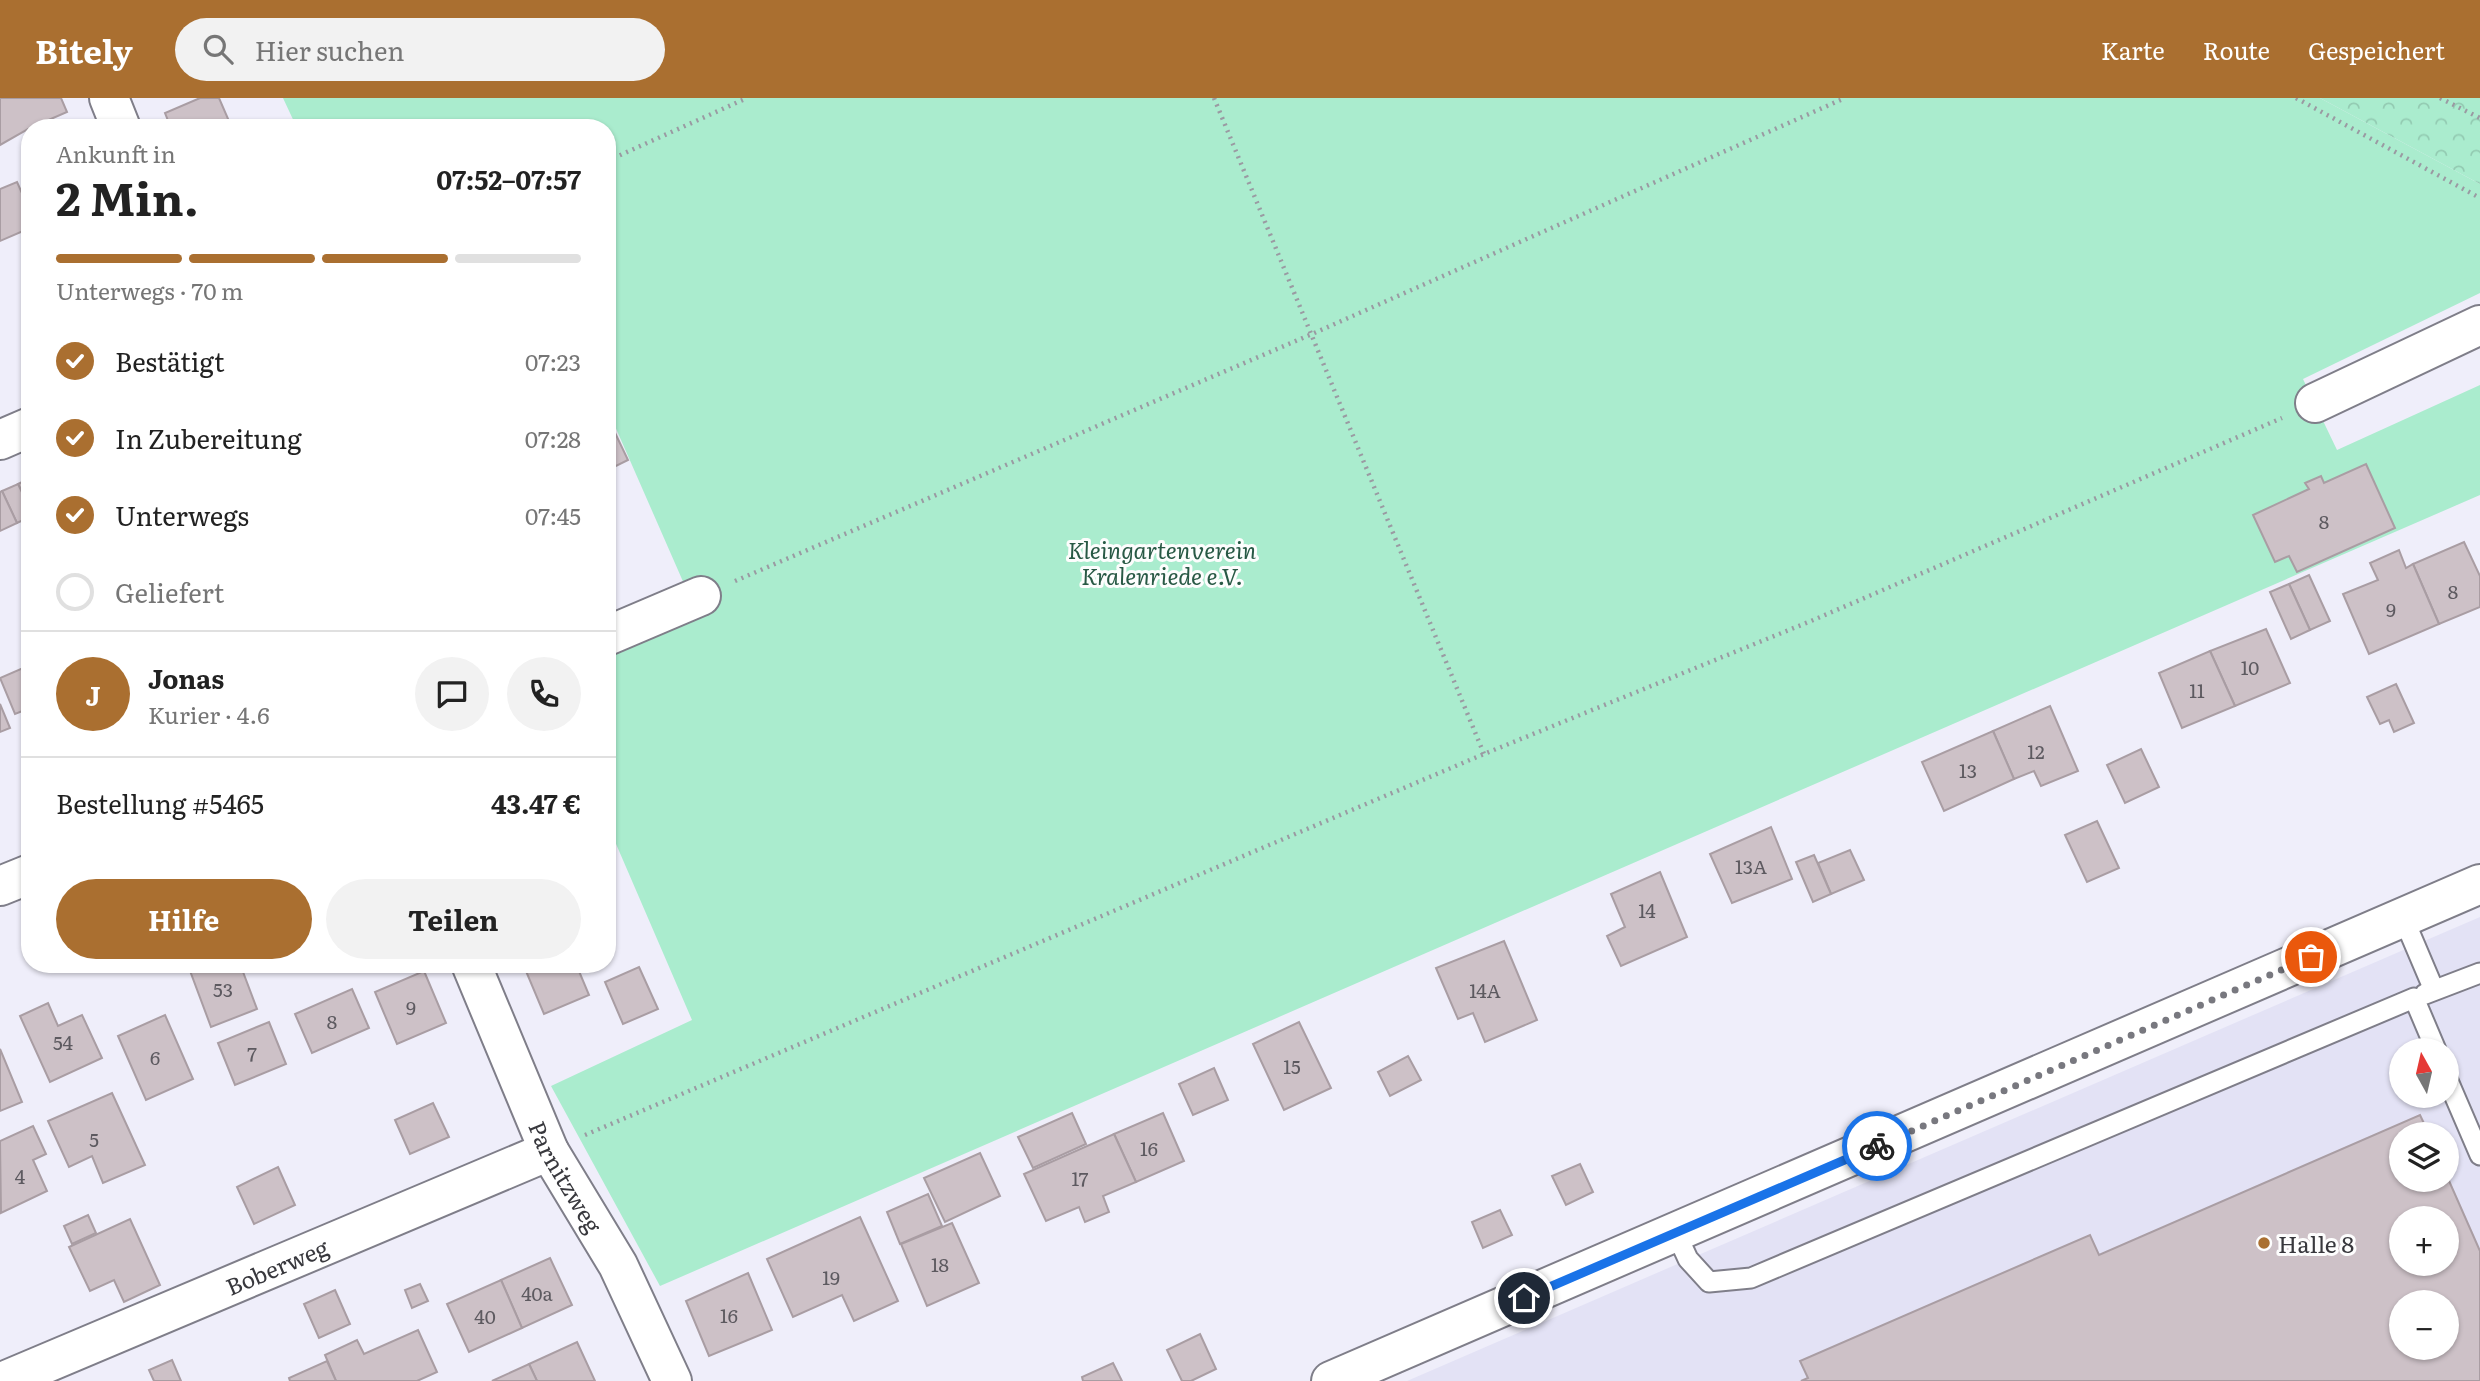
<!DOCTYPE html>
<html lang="de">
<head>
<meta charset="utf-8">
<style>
  :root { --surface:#fff; --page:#f2f2f2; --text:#222; --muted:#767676; --line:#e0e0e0; --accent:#aa6f30 }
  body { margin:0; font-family:Literata,serif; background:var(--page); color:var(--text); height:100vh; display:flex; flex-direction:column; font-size:26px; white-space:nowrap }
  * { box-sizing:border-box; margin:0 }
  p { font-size:23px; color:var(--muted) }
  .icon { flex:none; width:38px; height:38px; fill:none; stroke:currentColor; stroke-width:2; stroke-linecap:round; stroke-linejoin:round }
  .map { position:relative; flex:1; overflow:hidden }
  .drawer { position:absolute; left:21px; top:21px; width:595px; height:854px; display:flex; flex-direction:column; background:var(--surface); border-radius:28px; box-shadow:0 2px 5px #0004 }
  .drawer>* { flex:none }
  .needle { width:46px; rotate:352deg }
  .buttons { position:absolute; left:2389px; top:940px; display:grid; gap:14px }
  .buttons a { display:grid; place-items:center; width:70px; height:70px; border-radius:50%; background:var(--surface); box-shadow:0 2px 5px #0004; font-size:35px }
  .pin { position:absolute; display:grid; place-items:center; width:60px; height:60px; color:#fff; margin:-30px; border:4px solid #fff; border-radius:50%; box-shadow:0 2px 7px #0007 }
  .courier { position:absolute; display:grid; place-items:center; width:70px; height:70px; margin:-35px; border:5px solid #1a73e8; border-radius:50%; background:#fff; color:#222; box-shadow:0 2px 9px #0007 }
  .head em { font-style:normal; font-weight:700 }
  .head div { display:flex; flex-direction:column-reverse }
  .head { display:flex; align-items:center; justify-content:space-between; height:119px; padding:0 35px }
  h1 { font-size:46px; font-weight:700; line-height:52px }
  .bar { display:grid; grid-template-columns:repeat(4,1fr); gap:10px 7px; align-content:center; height:84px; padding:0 35px }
  .bar i { height:9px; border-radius:5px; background:var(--line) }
  .bar .on { background:var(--accent) }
  .bar p { grid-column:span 4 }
  .line { display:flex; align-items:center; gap:18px; padding:0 35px; border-top:2px solid var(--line) }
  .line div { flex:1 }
  .round { display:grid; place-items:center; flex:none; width:74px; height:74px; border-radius:37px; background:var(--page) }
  ol { padding:0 35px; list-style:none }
  li { display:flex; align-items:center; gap:21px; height:77px }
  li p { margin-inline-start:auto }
  li .icon { padding:7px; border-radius:50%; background:var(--accent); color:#fff; stroke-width:4 }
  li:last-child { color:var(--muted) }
  li i { width:38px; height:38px; border:4px solid var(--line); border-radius:50% }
  .primary-button { display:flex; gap:14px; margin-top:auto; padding:14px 35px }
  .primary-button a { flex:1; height:80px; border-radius:42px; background:var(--accent); color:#fff; font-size:28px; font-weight:700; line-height:80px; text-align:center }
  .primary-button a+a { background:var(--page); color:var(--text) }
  header { display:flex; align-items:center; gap:42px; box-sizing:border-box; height:98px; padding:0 35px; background:var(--accent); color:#fff }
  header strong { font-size:33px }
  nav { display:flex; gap:38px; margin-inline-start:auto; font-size:24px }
  .search { width:490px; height:63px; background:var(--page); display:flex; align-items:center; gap:18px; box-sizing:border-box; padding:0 24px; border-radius:38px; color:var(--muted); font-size:26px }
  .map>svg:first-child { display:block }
  .built { fill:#e3e2f5; fill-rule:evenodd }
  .green { fill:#aaecce }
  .forest { fill:url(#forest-crowns) }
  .building { fill:#cdc1c7; stroke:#a99da3; stroke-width:2; fill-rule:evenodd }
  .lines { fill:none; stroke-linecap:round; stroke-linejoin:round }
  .service-casing { stroke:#7f7e89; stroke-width:23 }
  .minor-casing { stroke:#7f7e89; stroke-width:42 }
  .path { stroke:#9a9aa2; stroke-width:4.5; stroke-dasharray:2 5; stroke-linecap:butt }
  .service { stroke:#fff; stroke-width:19 }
  .minor { stroke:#fff; stroke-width:38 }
  .done { stroke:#78787f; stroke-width:7; stroke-dasharray:0 12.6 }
  .route { stroke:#1a73e8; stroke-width:9 }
  .poi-dot { fill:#aa6f30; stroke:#fdfdfd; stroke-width:2.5 }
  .labels { text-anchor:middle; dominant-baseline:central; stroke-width:6; stroke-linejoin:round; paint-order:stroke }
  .number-label { font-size:19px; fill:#5d5a60 }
  .park-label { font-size:23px; font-style:italic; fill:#285945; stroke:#fdfdfd }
  .street-label { font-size:23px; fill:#38383d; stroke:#fdfdfd }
  .poi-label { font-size:23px; fill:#38383d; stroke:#fdfdfd; text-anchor:start }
</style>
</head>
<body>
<header>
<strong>Bitely</strong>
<div class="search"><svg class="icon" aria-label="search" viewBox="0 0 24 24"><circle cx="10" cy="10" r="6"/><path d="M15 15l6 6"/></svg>Hier suchen</div>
<nav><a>Karte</a><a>Route</a><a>Gespeichert</a></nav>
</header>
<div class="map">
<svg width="2480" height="1283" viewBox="0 0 2480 1283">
  <defs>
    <pattern id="forest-crowns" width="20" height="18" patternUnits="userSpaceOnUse" patternTransform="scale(1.75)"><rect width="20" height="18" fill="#aaecce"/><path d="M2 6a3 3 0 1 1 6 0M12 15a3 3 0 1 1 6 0" fill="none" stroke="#93cbb2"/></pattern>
  </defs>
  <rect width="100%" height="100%" fill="#efeefa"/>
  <path class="built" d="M 2480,819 L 2480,1283 L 1407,1283 L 2415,847 ZM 2401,952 L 2446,952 L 2446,998 L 2401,998 ZM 2401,1036 L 2446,1036 L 2446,1082 L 2401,1082 ZM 2401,1120 L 2446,1120 L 2446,1166 L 2401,1166 ZM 2401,1204 L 2446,1204 L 2446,1250 L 2401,1250 Z"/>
  <path class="green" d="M 283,0 L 2320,0 L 2480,86 L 2480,195 L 2303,281 L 2337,352 L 2480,287 L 2480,397 L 660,1188 L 551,988 L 692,922 L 607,725 L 607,559 L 699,520 L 607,310 L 607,30 L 297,30 Z"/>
  <path class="forest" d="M 2320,0 L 2480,0 L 2480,86 Z"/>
  <g class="building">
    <path d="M 0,0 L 61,0 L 67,14 L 30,30 L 0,47 Z"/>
    <path d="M 200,0 L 219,0 L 232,30 L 171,30 L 165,15 Z"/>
    <path d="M 17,84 L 30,113 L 30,130 L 0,143 L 0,91 Z"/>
    <path d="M 607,318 L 628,362 L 614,369 L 607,354 Z"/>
    <path d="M 607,354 L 614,369 L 607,372 Z"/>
    <path d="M 2366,366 L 2395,430 L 2297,474 L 2289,458 L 2275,464 L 2253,417 L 2309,391 L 2305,385 L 2321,378 L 2324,385 Z"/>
    <path d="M 30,380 L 30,411 L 18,386 Z"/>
    <path d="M 18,386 L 30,411 L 30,419 L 17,425 L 2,393 Z"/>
    <path d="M 2,393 L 17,425 L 0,433 L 0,394 Z"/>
    <path d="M 2464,444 L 2480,478 L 2480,509 L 2439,526 L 2413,466 Z"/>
    <path d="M 2399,452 L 2406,470 L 2413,466 L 2439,526 L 2369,556 L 2343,496 L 2378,482 L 2370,465 Z"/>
    <path d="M 2309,477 L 2330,523 L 2310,532 L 2289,486 Z"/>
    <path d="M 2289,486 L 2310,532 L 2291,541 L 2270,494 Z"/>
    <path d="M 2266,531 L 2290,585 L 2235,608 L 2210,553 Z"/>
    <path d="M 2210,553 L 2235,608 L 2182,630 L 2159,575 Z"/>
    <path d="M 30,567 L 30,610 L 15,616 L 0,580 Z"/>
    <path d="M 2396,586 L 2414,625 L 2394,634 L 2389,622 L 2380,626 L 2367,599 Z"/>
    <path d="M 0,606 L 10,630 L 0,634 Z"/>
    <path d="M 2050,608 L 2078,673 L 2041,688 L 2034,673 L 2014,681 L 1993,633 Z"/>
    <path d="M 1993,633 L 2014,681 L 1944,713 L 1922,664 Z"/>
    <path d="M 2141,651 L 2159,689 L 2125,705 L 2107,667 Z"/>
    <path d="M 2097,723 L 2119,770 L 2087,784 L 2065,737 Z"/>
    <path d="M 1771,729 L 1792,781 L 1732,805 L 1710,756 Z"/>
    <path d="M 1850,752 L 1864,782 L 1831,796 L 1818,765 Z"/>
    <path d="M 1814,757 L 1831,796 L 1813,804 L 1796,764 Z"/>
    <path d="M 1660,774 L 1687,839 L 1621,868 L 1607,838 L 1625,829 L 1611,796 Z"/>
    <path d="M 1504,843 L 1537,922 L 1485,944 L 1473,915 L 1458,921 L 1436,870 Z"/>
    <path d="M 199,866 L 240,866 L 257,911 L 211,929 L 189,870 Z"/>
    <path d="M 523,866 L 576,866 L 589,897 L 544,916 Z"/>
    <path d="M 639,869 L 658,911 L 623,926 L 605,884 Z"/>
    <path d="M 424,873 L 446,925 L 397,946 L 375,894 Z"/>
    <path d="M 352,891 L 369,930 L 312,955 L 295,916 Z"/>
    <path d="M 48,905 L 58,928 L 82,917 L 102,960 L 50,984 L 20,918 Z"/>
    <path d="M 165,917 L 193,981 L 146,1002 L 118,938 Z"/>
    <path d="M 269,924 L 286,966 L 235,987 L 218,945 Z"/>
    <path d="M 1299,924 L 1331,990 L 1284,1012 L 1253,946 Z"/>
    <path d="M 0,951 L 22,1004 L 0,1013 Z"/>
    <path d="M 1408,958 L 1421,982 L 1390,998 L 1378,974 Z"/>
    <path d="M 1214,970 L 1228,1002 L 1193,1017 L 1179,986 Z"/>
    <path d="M 112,995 L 145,1067 L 103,1085 L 92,1058 L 69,1069 L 48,1023 Z"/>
    <path d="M 433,1005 L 449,1039 L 410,1056 L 395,1022 Z"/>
    <path d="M 1072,1015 L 1086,1046 L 1033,1070 L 1018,1039 Z"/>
    <path d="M 1163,1015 L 1184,1063 L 1136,1084 L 1114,1036 Z"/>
    <path d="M 2420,1017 L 2429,1036 L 2401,1036 L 2401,1082 L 2446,1082 L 2446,1076 L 2480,1153 L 2480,1283 L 1801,1283 L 1808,1280 L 1800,1263 L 2090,1137 L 2099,1157 ZM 2401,1120 L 2446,1120 L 2446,1166 L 2401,1166 ZM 2401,1204 L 2446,1204 L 2446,1250 L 2401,1250 Z"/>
    <path d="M 33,1028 L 46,1056 L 33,1062 L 47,1093 L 1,1115 L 0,1043 Z"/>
    <path d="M 1114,1036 L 1136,1084 L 1103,1098 L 1109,1114 L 1085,1124 L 1079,1109 L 1046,1123 L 1024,1076 Z"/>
    <path d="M 980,1055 L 1000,1098 L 945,1124 L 924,1080 Z"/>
    <path d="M 1580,1066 L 1593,1094 L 1566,1107 L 1552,1078 Z"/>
    <path d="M 278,1069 L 295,1107 L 254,1126 L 237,1089 Z"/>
    <path d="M 928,1096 L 942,1128 L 900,1146 L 887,1114 Z"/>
    <path d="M 1500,1112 L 1512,1137 L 1483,1150 L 1472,1124 Z"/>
    <path d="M 88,1117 L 96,1135 L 72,1146 L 64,1128 Z"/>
    <path d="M 860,1119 L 898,1203 L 854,1223 L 842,1197 L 793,1219 L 767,1161 Z"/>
    <path d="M 130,1121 L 160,1187 L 124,1204 L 114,1182 L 90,1193 L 69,1149 Z"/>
    <path d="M 952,1125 L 979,1185 L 927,1208 L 901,1146 Z"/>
    <path d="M 550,1160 L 572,1207 L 522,1230 L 501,1182 Z"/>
    <path d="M 748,1175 L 772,1232 L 709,1258 L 686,1203 Z"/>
    <path d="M 501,1182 L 522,1230 L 469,1254 L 447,1206 Z"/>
    <path d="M 420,1186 L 428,1203 L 412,1210 L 405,1192 Z"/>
    <path d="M 335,1192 L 350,1226 L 319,1240 L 304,1206 Z"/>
    <path d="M 418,1232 L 437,1274 L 417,1283 L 336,1283 L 325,1257 L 357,1242 L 364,1256 Z"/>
    <path d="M 1200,1236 L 1216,1271 L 1191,1283 L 1182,1283 L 1167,1252 Z"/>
    <path d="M 577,1244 L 595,1283 L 537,1283 L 529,1266 Z"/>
    <path d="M 172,1262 L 181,1283 L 154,1283 L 149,1272 Z"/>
    <path d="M 327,1263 L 336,1283 L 290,1283 L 289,1280 Z"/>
    <path d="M 1113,1265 L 1122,1283 L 1083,1283 L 1082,1279 Z"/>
    <path d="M 529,1266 L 537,1283 L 492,1283 Z"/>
  </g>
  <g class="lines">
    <defs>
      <g id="service">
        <path d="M 2403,819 L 2434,892"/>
        <path d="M 2425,896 L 2480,875"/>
        <path d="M 2446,978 L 2480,1057"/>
        <path d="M 1676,1135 L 1688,1161 L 1709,1184 L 1751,1180 L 2414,900 L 2436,952"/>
      </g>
      <g id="minor">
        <path d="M 109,0 L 121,30"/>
        <path d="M 2315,305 L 2480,227"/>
        <path d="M 0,342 L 30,329"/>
        <path d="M 607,538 L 701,498"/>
        <path d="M 0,788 L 30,776"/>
        <path id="s1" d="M 471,866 L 549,1053 L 618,1167 L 672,1283"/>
        <path id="s2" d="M 4,1283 L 549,1053"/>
        <path d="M 1331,1283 L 2480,786"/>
      </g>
    </defs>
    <use href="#service" class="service-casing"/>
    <use href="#minor" class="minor-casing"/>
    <g class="path">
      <path d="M 1214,0 L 1484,656"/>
      <path d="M 2296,0 L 2480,100"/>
      <path d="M 2440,0 L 2480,20"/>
      <path d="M 607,63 L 747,0"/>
      <path d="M 735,483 L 1312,236 L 1845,0"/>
      <path d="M 585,1037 L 1484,656 L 1811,523 L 2282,320"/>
    </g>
    <use href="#service" class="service"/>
    <use href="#minor" class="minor"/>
  </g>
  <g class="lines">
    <path class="done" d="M 1877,1048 L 2311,859"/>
    <path class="route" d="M 1524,1200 L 1877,1048"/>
  </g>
  <circle class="poi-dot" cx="2264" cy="1145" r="7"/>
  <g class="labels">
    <g class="number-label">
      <text x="2324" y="423">8</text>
      <text x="2453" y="493">8</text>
      <text x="2391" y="511">9</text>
      <text x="2250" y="569">10</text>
      <text x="2197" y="592">11</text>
      <text x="2036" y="653">12</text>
      <text x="1968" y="672">13</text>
      <text x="1751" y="768">13A</text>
      <text x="1647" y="812">14</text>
      <text x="223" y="891">53</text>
      <text x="1485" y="892">14A</text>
      <text x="411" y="909">9</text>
      <text x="332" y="923">8</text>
      <text x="63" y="944">54</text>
      <text x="252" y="955">7</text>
      <text x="155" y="959">6</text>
      <text x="1292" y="968">15</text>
      <text x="94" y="1041">5</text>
      <text x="1149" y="1050">16</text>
      <text x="20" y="1078">4</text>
      <text x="1080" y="1080">17</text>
      <text x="940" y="1166">18</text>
      <text x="831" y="1179">19</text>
      <text x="537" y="1195">40a</text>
      <text x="729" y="1217">16</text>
      <text x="485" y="1218">40</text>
    </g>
    <g class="park-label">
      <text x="1162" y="451">Kleingartenverein<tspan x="1162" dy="26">Kralenriede e.V.</tspan></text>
    </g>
    <g class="street-label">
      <text stroke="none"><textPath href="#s1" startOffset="233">Parnitzweg</textPath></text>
      <text stroke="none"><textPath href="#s2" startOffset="296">Boberweg</textPath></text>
    </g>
    <g class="poi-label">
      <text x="2278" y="1145">Halle 8</text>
    </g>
  </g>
</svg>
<div class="buttons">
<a><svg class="needle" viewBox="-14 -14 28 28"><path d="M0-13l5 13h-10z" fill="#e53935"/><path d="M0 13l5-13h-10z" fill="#767676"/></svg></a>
<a><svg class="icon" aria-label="layers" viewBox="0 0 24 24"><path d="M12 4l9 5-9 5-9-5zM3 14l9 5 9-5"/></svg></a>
<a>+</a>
<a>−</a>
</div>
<div class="pin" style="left:2311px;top:859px;background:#ea580c"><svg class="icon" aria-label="bag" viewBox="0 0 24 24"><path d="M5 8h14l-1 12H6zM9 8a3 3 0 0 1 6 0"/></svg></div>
<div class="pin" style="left:1524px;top:1200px;background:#1f2937"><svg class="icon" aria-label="home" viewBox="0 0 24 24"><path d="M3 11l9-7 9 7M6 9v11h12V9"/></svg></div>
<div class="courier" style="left:1877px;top:1048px"><svg class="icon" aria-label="bike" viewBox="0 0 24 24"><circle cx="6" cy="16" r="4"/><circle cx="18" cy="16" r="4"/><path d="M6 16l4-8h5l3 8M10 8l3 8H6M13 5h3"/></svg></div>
<section class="drawer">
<div class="head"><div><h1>2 Min.</h1><p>Ankunft in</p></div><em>07:52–07:57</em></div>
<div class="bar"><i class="on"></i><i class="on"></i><i class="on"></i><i></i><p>Unterwegs · 70 m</p></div>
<ol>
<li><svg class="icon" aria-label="check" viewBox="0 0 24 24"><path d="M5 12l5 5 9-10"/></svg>Bestätigt<p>07:23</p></li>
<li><svg class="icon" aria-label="check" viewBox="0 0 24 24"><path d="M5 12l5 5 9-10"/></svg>In Zubereitung<p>07:28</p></li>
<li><svg class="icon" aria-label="check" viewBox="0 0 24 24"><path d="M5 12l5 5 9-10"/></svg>Unterwegs<p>07:45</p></li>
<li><i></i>Geliefert</li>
</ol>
<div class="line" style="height:126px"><b class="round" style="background:var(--accent);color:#fff">J</b><div><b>Jonas</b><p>Kurier · 4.6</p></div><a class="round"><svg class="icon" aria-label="chat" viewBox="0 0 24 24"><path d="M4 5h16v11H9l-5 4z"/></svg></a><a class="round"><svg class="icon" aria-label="phone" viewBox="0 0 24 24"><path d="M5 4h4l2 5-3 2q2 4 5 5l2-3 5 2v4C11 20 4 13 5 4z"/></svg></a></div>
<div class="line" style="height:91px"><div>Bestellung #5465</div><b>43.47 €</b></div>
<div class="primary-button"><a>Hilfe</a><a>Teilen</a></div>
</section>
</div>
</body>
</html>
